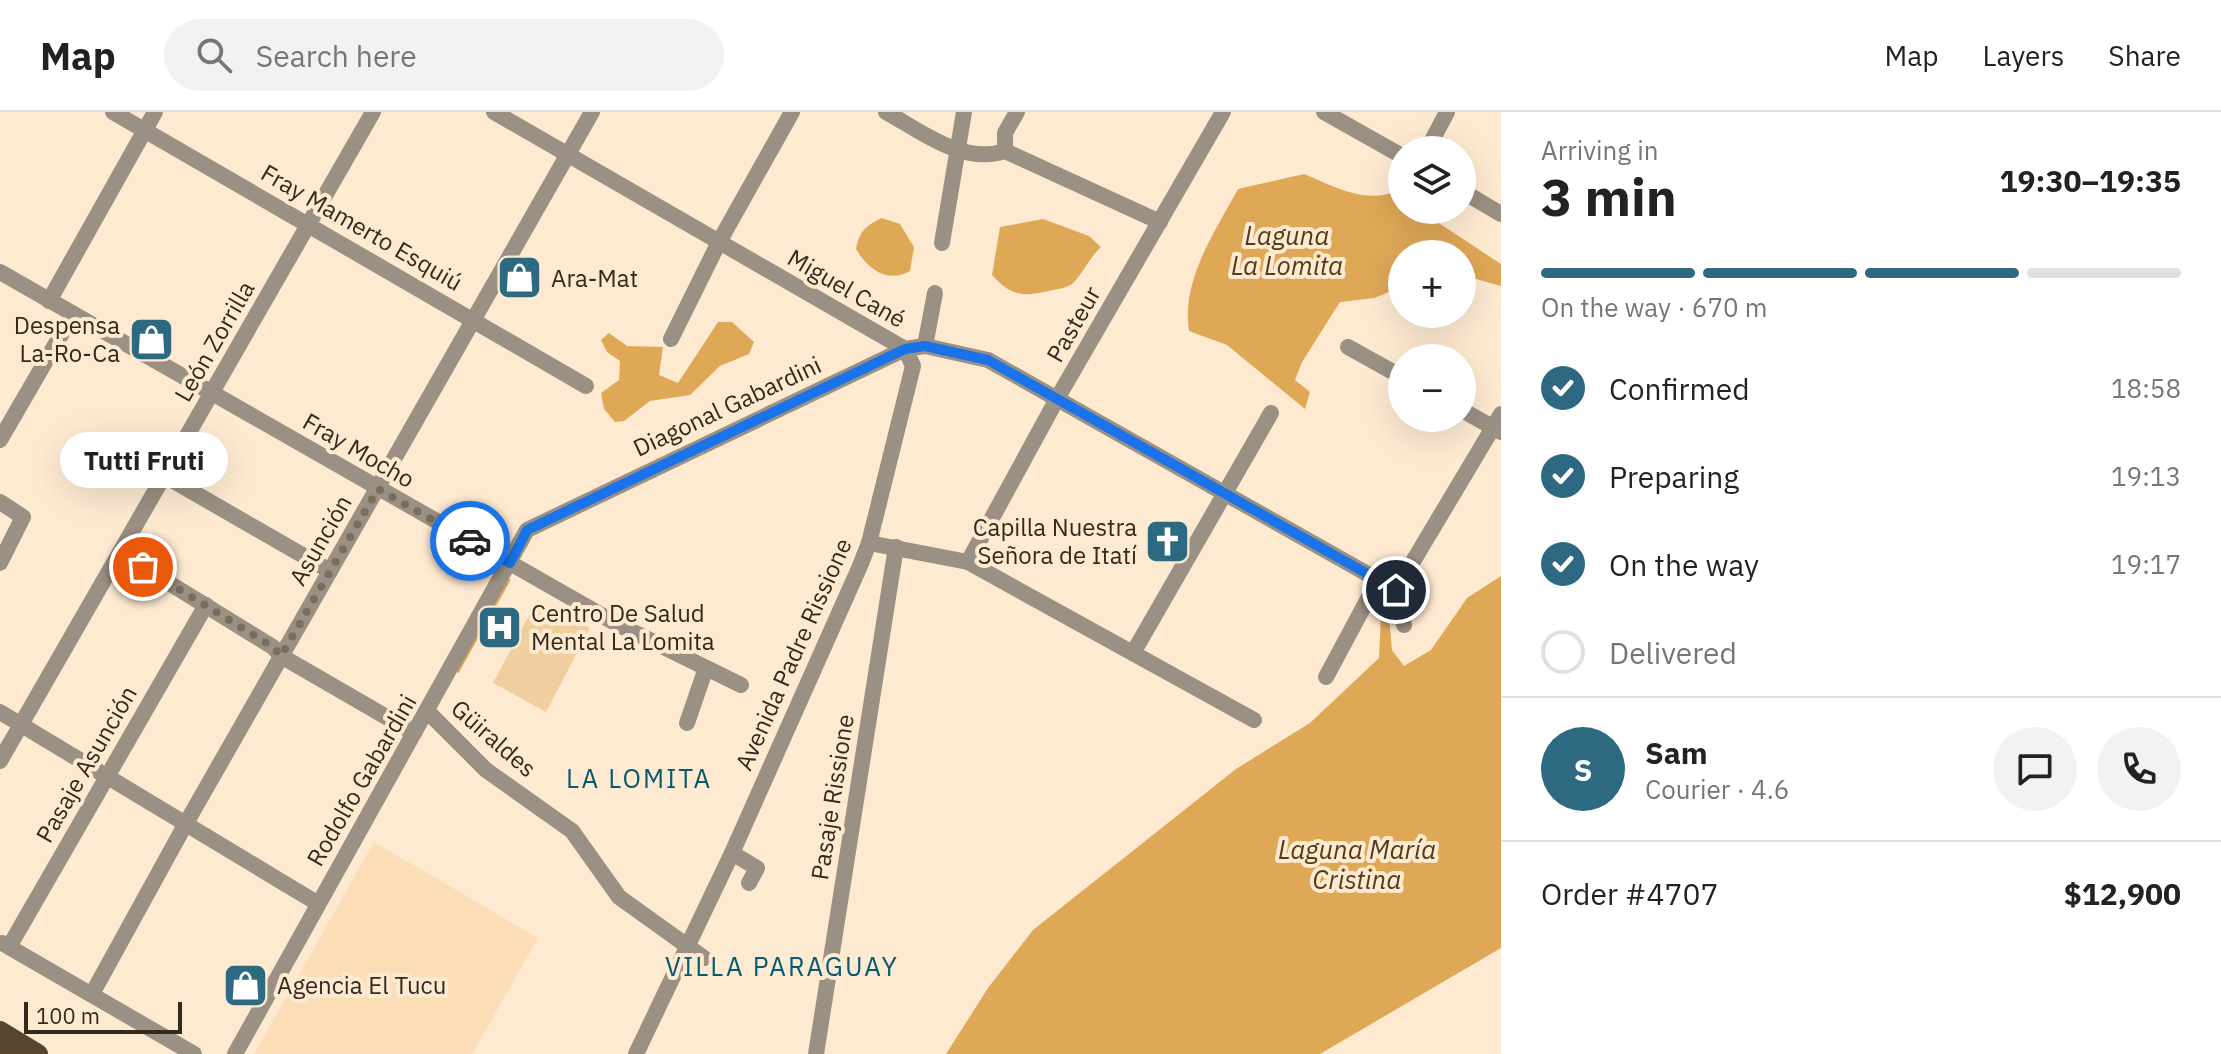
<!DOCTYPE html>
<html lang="en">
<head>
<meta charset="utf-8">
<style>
  :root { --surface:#fff; --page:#f2f2f2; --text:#222; --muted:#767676; --line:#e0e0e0; --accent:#2d6a81 }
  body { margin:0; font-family:"IBM Plex Sans",sans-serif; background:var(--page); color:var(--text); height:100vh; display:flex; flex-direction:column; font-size:30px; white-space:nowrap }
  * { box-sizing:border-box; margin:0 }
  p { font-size:26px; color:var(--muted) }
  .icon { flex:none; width:44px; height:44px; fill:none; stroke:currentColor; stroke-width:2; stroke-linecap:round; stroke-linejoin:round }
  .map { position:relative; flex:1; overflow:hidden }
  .side { display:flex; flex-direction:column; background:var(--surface); width:720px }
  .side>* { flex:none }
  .fabs { position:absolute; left:1388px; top:24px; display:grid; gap:16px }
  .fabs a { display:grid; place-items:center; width:88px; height:88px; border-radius:50%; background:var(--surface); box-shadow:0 8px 32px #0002; font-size:40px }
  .scale { position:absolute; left:24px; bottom:20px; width:158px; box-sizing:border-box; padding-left:8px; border:4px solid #332a1e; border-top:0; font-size:22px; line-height:28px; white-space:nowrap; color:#332a1e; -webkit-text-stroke:6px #feead1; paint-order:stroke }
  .pin { position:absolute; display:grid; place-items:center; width:68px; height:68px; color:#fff; margin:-34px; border:4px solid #fff; border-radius:50%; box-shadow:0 2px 8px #0007 }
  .courier { position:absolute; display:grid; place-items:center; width:80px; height:80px; margin:-40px; border:6px solid #1a73e8; border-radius:50%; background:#fff; color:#222; box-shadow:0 2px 10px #0007 }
  .bubble { position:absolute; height:56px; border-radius:28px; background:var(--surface); box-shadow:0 8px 32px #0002; font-size:26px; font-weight:700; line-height:56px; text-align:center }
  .headline em { font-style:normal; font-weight:700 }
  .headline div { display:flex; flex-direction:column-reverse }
  .headline { display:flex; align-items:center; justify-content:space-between; height:136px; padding:0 40px }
  h1 { font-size:52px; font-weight:700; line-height:60px }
  .bar { display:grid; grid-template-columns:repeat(4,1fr); gap:12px 8px; align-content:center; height:96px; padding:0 40px }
  .bar i { height:10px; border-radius:6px; background:var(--line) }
  .bar .on { background:var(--accent) }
  .bar p { grid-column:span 4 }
  .line { display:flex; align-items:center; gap:20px; padding:0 40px; border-top:2px solid var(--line) }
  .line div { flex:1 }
  .round { display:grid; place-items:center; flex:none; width:84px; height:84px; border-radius:42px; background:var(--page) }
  ol { padding:0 40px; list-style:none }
  li { display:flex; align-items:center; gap:24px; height:88px }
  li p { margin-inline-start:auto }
  li .icon { padding:8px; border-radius:50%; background:var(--accent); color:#fff; stroke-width:4 }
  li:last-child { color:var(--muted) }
  li i { width:44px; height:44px; border:4px solid var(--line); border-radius:50% }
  header { display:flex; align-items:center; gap:48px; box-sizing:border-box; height:112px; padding:0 40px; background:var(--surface); border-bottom:2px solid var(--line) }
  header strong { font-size:38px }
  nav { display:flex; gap:44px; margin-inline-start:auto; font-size:28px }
  .search { width:560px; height:72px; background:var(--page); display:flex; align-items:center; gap:20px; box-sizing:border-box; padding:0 28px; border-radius:44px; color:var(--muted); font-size:30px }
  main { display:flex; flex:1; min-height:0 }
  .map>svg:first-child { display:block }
  .built { fill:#fbdeb8 }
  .green { fill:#f0ce9f }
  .water { fill:#dfa857 }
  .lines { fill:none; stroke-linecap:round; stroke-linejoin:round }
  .stream { stroke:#dfa857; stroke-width:3 }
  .minor { stroke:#9a9083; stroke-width:16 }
  .major { stroke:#56452e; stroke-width:20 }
  .done { stroke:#7a6d5d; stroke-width:8; stroke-dasharray:0 14.4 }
  .route { stroke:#1a73e8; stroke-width:10 }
  .labels { text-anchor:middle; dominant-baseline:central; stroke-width:8; stroke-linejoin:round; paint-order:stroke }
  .street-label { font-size:24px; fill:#332a1e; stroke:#feead1 }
  .poi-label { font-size:24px; fill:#332a1e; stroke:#feead1; text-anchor:start }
  .water-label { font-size:26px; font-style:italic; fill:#523b19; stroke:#feead1 }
  .neighbourhood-label { font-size:26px; letter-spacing:2px; fill:#075a72; stroke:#feead1 }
</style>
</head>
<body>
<header>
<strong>Map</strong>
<div class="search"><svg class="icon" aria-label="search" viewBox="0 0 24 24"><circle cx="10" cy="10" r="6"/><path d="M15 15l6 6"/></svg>Search here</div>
<nav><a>Map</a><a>Layers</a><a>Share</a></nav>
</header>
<main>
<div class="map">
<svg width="1501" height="942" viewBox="0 0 1501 942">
  <rect width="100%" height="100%" fill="#feead1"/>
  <path class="built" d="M 374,730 L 538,826 L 472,942 L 254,942 Z"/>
  <path class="green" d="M 537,488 L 590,516 L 546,600 L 493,571 Z"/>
  <g class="water">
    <path d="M 1304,62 C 1336,75 1369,95 1402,76 L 1402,98 L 1419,98 L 1501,152 L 1501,174 L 1462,163 L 1462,142 L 1402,142 L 1402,175 L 1374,186 L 1340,190 L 1302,250 L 1295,268 L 1310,280 L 1305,297 L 1227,233 L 1189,219 C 1181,168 1215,120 1238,77 Z"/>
    <path d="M 882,106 L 900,112 L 914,135 L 910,159 C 887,172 868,157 856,137 C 859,120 866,113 882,106 Z"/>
    <path d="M 1043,107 L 1089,124 L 1101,135 C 1090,145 1081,164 1073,171 C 1068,176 1056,177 1049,179 C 1022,185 1011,184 992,163 L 1000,115 Z"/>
    <path d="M 718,210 L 732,210 L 754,230 L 749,242 L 720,254 L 690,283 L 650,289 L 624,309 L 615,310 L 604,297 L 601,281 L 619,268 L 620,249 L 607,240 L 601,228 L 609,221 L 627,234 L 663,235 L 659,263 L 678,271 Z"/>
    <path d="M 1501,464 L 1501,836 L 1320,942 L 946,942 L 988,876 L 1033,818 L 1236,657 L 1310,611 L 1379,546 L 1381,501 L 1388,494 L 1392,538 L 1404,554 L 1431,538 L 1467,486 Z"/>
  </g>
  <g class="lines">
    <path class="stream" d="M 458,559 L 509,468"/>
    <g class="minor">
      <path d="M 113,0 L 586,274"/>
      <path d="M 494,0 L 905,237 L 925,234 L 988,248 L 1396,478"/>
      <path d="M 886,0 C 922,20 963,53 1005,39 L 1160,110"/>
      <path d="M 1324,0 L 1402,44"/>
      <path d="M 1427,38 L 1447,0"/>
      <path d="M 1005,39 L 1005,21 L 1017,0"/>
      <path d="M 1462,79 L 1501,102"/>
      <path d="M 942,131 L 964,0"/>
      <path d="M 0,160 L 617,512 L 741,573"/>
      <path d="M 49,189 L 155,0"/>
      <path d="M 671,227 L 719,130 L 792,0"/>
      <path d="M 925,234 L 935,181"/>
      <path d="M 1348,235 L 1402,265"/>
      <path d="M 1462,298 L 1501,320"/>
      <path d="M 0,328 L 73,202"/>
      <path d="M 165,364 L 330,459"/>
      <path d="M 0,390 L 23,405 L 0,451"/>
      <path d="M 869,431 L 968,450 L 1254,608"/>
      <path d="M 122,442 L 273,535 L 281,544 L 414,621"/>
      <path d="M 968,450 L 1058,285 L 1223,0"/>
      <path d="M 1404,513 L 1396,478 L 1501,302"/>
      <path d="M 1133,541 L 1271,301"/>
      <path d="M 1326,565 L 1377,470"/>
      <path d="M 0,600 L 317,791"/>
      <path d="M 428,600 L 486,658 L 572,719 L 619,785 L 704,846"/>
      <path d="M 687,611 L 706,556"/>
      <path d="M 0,649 L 373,0"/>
      <path d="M 732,741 L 757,756 L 749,771"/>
      <path d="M 2,831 L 194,942"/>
      <path d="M 9,835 L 206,493"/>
      <path d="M 92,882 L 185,713 L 592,0"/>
      <path d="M 235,942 L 527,418 L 905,237 L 913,254 L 869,431 L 860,454 L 732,741 L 636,942"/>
      <path d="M 816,942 L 896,435"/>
    </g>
    <g class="major">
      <path d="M 0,919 L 38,942"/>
      <path d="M 0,940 L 11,942"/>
    </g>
  </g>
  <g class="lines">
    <path class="done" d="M 143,455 L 273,535 L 281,544 L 378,377 L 470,429"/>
    <path class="route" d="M 470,429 L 510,451 L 527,418 L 905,237 L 925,234 L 988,248 L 1396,478"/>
  </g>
  <defs>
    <symbol id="shop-square" viewBox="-11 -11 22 22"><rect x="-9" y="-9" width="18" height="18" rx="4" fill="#2d6a81" stroke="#feead1"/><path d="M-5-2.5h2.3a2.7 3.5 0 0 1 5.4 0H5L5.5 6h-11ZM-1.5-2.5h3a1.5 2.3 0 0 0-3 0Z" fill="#fff"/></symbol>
    <symbol id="church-square" viewBox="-11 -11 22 22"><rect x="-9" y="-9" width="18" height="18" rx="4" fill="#2d6a81" stroke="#feead1"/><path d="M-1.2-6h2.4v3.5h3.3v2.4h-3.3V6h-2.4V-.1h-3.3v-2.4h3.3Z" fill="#fff"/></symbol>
    <symbol id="hospital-square" viewBox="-11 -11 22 22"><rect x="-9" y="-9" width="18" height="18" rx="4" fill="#2d6a81" stroke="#feead1"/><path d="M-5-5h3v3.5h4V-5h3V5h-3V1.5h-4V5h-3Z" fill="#fff"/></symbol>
  </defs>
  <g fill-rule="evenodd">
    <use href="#shop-square" x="494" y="140" width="51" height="51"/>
    <use href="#shop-square" x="126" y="202" width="51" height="51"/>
    <use href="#church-square" x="1142" y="404" width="51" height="51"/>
    <use href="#hospital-square" x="474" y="490" width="51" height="51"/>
    <use href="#shop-square" x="220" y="848" width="51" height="51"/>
  </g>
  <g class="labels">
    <g class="street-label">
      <text transform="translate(362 115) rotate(30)">Fray Mamerto Esquiú</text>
      <text transform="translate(847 176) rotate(30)">Miguel Cané</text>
      <text transform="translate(1073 212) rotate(-60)">Pasteur</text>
      <text transform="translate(214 229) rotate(-60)">León Zorrilla</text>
      <text transform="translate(727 294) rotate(-25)">Diagonal Gabardini</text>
      <text transform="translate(359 338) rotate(30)">Fray Mocho</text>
      <text transform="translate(320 428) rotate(-60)">Asunción</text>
      <text transform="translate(793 542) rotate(-66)">Avenida Padre Rissione</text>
      <text transform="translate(494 626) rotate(41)">Güiraldes</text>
      <text transform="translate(86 652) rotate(-60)">Pasaje Asunción</text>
      <text transform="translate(361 668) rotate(-60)">Rodolfo Gabardini</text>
      <text transform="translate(832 685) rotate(-81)">Pasaje Rissione</text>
    </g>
    <g class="poi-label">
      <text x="551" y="166">Ara-Mat</text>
      <text x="120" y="213" text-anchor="end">Despensa<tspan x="120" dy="28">La-Ro-Ca</tspan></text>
      <text x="1137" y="415" text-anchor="end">Capilla Nuestra<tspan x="1137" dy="28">Señora de Itatí</tspan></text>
      <text x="531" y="501">Centro De Salud<tspan x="531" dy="28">Mental La Lomita</tspan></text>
      <text x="277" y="873">Agencia El Tucu</text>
    </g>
    <g class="water-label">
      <text x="1287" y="123">Laguna<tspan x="1287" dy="30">La Lomita</tspan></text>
      <text x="1357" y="737">Laguna María<tspan x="1357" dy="30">Cristina</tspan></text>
    </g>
    <g class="neighbourhood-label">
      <text x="639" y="666">LA LOMITA</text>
      <text x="782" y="854">VILLA PARAGUAY</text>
    </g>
  </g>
</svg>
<div class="fabs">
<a><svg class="icon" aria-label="layers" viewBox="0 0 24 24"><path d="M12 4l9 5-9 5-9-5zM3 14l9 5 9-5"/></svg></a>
<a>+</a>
<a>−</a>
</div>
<div class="scale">100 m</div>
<div class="pin" style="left:143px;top:455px;background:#ea580c"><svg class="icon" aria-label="bag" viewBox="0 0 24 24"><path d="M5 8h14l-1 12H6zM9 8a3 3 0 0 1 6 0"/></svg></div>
<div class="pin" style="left:1396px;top:478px;background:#1f2937"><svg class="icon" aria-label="home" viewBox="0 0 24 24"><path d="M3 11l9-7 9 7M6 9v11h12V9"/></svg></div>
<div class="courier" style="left:470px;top:429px"><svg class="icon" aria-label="car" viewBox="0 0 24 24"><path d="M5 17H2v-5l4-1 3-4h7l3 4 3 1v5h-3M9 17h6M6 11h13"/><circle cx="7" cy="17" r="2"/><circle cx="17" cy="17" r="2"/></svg></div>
<div class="bubble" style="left:60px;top:320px;width:168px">Tutti Fruti</div>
</div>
<section class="side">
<div class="headline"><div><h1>3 min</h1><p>Arriving in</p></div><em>19:30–19:35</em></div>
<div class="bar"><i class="on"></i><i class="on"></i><i class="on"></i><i></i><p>On the way · 670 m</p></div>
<ol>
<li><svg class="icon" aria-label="check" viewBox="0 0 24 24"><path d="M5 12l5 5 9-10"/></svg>Confirmed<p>18:58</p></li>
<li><svg class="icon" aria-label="check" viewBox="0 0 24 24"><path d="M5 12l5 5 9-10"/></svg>Preparing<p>19:13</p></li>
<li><svg class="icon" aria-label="check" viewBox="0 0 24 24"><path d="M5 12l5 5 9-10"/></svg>On the way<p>19:17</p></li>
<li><i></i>Delivered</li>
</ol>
<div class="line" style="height:144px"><b class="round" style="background:var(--accent);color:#fff">S</b><div><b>Sam</b><p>Courier · 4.6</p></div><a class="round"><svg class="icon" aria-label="chat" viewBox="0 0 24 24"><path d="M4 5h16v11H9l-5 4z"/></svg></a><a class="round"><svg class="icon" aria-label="phone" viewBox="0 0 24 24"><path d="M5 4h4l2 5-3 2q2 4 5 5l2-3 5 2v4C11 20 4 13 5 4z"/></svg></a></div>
<div class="line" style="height:104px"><div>Order #4707</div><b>$12,900</b></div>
</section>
</main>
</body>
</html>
